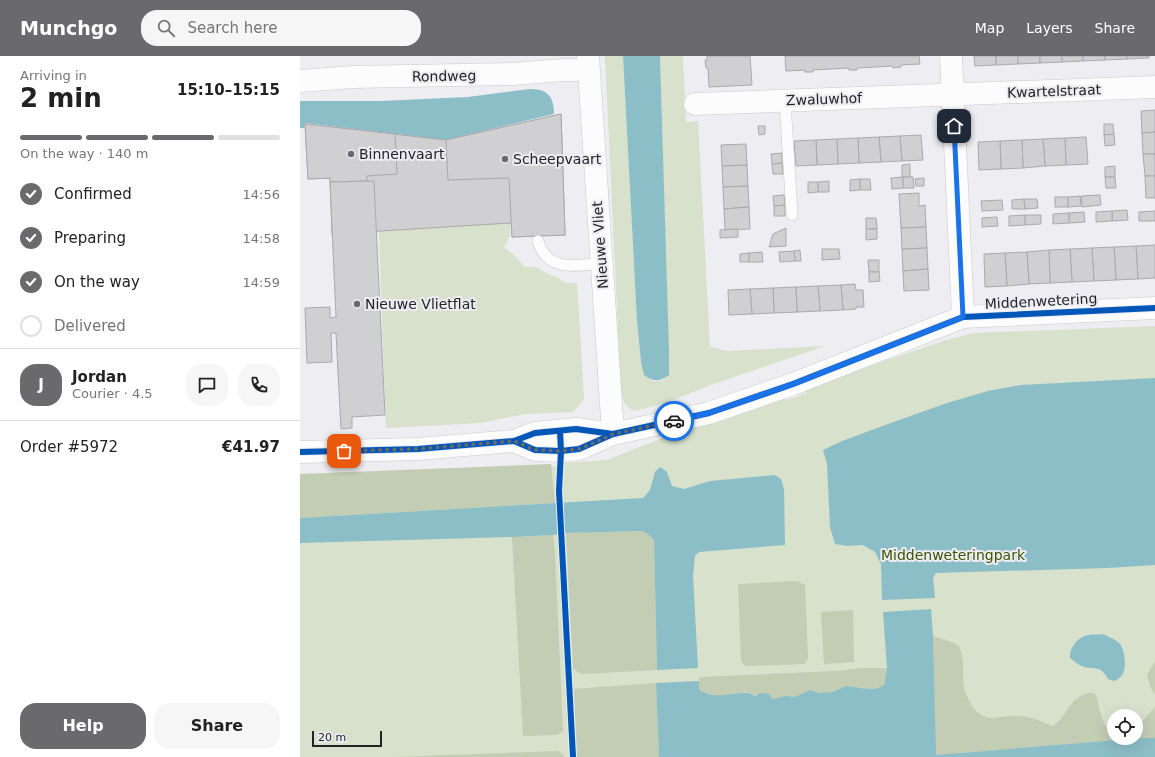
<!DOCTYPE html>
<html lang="en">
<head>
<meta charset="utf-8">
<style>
  :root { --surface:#fff; --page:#f6f6f6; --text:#222; --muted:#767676; --line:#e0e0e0; --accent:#6a6a6c }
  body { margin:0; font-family:"DejaVu Sans",sans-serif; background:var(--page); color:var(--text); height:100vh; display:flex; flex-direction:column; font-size:15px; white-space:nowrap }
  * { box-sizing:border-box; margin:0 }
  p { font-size:13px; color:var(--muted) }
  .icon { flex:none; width:22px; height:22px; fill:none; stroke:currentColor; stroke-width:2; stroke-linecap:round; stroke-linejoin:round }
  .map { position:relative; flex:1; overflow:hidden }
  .sheet { display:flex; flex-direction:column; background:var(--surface); width:300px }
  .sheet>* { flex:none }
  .tools { position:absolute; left:807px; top:653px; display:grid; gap:8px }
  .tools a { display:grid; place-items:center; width:36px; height:36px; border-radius:50%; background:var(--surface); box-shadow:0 4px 16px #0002; font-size:20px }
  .scale { position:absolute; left:12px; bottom:10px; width:70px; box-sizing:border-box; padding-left:4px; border:2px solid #232325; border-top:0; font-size:11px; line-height:14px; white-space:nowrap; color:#232325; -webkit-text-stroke:3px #edecf2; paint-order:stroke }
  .pin { position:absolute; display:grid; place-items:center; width:34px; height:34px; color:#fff; margin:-17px; border-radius:8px; box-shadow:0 2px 6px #0006 }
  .courier { position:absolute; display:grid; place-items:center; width:40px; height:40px; margin:-20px; border:3px solid #1a73e8; border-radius:50%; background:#fff; color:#222; box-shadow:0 1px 5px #0007 }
  .summary em { font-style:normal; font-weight:800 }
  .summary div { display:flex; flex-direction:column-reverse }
  .summary { display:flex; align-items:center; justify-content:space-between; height:68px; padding:0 20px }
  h1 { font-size:26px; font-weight:800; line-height:30px }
  .bar { display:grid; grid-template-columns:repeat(4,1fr); gap:6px 4px; align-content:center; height:48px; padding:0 20px }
  .bar i { height:5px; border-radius:3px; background:var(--line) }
  .bar .selected { background:var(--accent) }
  .bar p { grid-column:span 4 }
  .line { display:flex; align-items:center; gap:10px; padding:0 20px; border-top:1px solid var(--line) }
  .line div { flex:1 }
  .round { display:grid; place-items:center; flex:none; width:42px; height:42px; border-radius:16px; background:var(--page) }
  ol { padding:0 20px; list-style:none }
  li { display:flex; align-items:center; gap:12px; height:44px }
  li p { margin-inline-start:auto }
  li .icon { padding:4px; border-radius:50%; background:var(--accent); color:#fff; stroke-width:4 }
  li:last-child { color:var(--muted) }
  li i { width:22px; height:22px; border:2px solid var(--line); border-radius:50% }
  .primary-button { display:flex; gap:8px; margin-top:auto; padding:8px 20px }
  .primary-button a { flex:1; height:46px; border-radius:16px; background:var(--accent); color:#fff; font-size:16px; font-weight:800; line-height:46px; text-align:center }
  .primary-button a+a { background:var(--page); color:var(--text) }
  header { display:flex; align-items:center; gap:24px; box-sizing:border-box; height:56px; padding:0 20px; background:var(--accent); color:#fff }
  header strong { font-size:19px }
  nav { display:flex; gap:22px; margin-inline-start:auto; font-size:14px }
  .search { width:280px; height:36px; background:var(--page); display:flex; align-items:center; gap:10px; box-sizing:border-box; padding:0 14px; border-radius:16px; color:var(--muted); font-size:15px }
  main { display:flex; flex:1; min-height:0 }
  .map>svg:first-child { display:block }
  .green { fill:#d7e1cc; fill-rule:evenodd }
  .forest { fill:#c2cdb3 }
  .water { fill:#8cbec7 }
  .building { fill:#d0cfd2; stroke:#aaa9ac }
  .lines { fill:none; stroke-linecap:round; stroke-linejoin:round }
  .service-casing { stroke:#c9c9cc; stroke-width:12 }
  .minor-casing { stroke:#c9c9cc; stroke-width:23 }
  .service { stroke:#fcfcfd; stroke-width:11 }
  .minor { stroke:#fcfcfd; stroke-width:22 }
  .cycleway-casing { stroke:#edecf2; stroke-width:8 }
  .cycleway { stroke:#0057b8; stroke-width:6 }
  .done { stroke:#6a6a6c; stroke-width:4; stroke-dasharray:0 7.2 }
  .route { stroke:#1a73e8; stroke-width:5 }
  .poi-dot { fill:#6a6a6c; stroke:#edecf2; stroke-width:1.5 }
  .labels { text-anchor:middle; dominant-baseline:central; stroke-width:4; stroke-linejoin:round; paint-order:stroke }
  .street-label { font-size:14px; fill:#232325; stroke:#edecf2 }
  .poi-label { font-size:14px; fill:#232325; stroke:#edecf2; text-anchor:start }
  .park-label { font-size:14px; fill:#3b5300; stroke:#edecf2 }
</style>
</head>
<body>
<header>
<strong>Munchgo</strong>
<div class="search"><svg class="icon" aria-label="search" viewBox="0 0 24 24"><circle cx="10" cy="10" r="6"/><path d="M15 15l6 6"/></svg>Search here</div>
<nav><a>Map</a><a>Layers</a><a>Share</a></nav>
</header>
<main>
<section class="sheet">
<div class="summary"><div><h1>2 min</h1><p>Arriving in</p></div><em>15:10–15:15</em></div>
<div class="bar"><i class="selected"></i><i class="selected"></i><i class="selected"></i><i></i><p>On the way · 140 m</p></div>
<ol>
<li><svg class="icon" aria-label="check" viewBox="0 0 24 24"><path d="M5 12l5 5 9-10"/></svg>Confirmed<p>14:56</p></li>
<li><svg class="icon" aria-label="check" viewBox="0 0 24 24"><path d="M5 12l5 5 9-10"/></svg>Preparing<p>14:58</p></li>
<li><svg class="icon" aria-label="check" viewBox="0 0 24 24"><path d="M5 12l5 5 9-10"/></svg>On the way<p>14:59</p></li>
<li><i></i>Delivered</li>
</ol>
<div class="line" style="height:72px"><b class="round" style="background:var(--accent);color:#fff">J</b><div><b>Jordan</b><p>Courier · 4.5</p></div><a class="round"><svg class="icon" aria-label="chat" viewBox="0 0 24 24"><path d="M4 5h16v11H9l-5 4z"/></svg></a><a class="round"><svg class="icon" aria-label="phone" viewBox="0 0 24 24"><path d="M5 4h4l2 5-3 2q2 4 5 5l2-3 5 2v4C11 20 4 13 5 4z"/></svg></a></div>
<div class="line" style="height:52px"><div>Order #5972</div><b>€41.97</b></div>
<div class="primary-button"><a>Help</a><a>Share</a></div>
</section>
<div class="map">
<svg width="855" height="701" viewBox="0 0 855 701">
  <rect width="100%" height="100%" fill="#eeedf1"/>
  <g class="green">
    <path d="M 305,0 L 323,0 L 337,265 L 341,306 L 352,325 L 361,325 L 369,319 L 360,0 L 383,0 L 386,66 L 398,65 L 410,291 L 427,295 L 525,290 C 488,303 451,315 414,328 C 387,338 361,350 333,355 L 325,348 L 321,337 Z"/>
    <path d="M 77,124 L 210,164 L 210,179 L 204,192 L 213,198 L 225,211 L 236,211 L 248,218 L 257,221 L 265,227 L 277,227 L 284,343 L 273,356 L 225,358 L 181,367 L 86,372 Z"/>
    <path d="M 855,270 L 855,701 L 0,701 L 0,421 L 264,410 L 264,407 L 307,404 L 385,373 L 483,338 L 487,344 L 506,337 L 505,332 L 646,284 L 674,277 ZM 814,660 L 836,660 L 836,682 L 814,682 Z"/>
  </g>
  <g class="forest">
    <path d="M 251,408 L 255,447 L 0,462 L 0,418 Z"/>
    <path d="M 342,475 L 349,479 L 354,484 L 357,614 L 282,618 L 273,613 L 266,477 Z"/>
    <path d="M 253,479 L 255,497 L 263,675 L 257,679 L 223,680 L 212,481 Z"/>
    <path d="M 497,525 L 505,529 L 508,602 L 505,608 L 445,610 L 441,605 L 438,528 Z"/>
    <path d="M 553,554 L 554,606 L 524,608 L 521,556 Z"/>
    <path d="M 633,580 L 649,585 L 659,590 C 666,605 661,621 665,635 C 668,645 675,658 686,661 C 693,664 708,659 717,660 C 730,660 740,665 752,670 C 770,661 765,642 792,636 L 796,639 C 800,653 801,670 814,678 L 814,682 L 836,682 L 836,671 L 840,668 L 855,651 L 855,682 L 841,682 L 635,699 Z"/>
    <path d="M 855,605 L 855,639 L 850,630 L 847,619 Z"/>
    <path d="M 562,612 L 587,612 L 584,629 L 575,633 L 560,632 L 546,630 L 532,636 L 519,637 L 510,634 L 494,641 L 486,640 L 472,643 L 445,636 L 419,640 L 406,637 L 399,633 L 399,621 L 536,615 Z"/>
    <path d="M 356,627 L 359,701 L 277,701 L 274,633 Z"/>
    <path d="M 258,695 L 264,699 L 264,701 L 95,701 Z"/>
  </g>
  <g class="water">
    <path d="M 323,0 L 360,0 L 369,295 L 369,319 C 359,326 354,326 344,319 L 341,306 L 337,265 Z"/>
    <path d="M 230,33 C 248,33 254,41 254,58 L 145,84 L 5,67 L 4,72 L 0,72 L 0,45 L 80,45 L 168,41 Z"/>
    <path d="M 855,322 L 855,509 L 808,512 L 636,517 L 633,522 L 635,542 L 582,544 L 581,508 L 575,496 L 563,489 L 547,490 L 535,488 L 530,471 L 527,408 L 523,394 L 542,385 L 588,368 L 647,347 L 688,335 L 721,329 Z"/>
    <path d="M 360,411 L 367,416 L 372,430 L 384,433 L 410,425 L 475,419 L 481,423 L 484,433 L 485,489 L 399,496 L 395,500 L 393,520 L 398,612 L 357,614 L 354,484 L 349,479 L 342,475 L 266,477 L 253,479 L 212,481 L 0,487 L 0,462 L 343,442 L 350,434 L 355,416 Z"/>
    <path d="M 631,553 L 633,580 L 636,699 L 841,682 L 855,682 L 855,701 L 359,701 L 356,627 L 399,625 L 399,633 C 418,648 442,630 455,640 L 461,637 L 469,638 L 472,643 L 486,640 L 494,641 L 510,634 L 519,637 L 532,636 L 546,630 L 560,632 L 575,633 L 584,629 L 587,612 L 583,556 Z"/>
    <path d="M 803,578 C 809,581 815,583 820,588 C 825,595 827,612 822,619 C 820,622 817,624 814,625 L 808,623 C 800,609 797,614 784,611 C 778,609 774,605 770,602 C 769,591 779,580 789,579 C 794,578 798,579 803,578 Z"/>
  </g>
  <g class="building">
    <path d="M 407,0 L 450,0 L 452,29 L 409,31 L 408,12 L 406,12 L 405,4 L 407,4 Z"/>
    <path d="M 485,0 L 619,0 L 620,8 L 601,9 L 601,11 L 593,12 L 593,10 L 557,12 L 557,14 L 549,14 L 549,12 L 513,14 L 513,16 L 505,16 L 505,14 L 486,15 Z"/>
    <path d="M 674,0 L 696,0 L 696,9 L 675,10 Z"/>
    <path d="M 696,0 L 718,0 L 718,8 L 696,9 Z"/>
    <path d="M 718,0 L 740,0 L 740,7 L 718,8 Z"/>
    <path d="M 740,0 L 762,0 L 762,6 L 740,7 Z"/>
    <path d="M 762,0 L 783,0 L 783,5 L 762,6 Z"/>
    <path d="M 783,0 L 805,0 L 805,4 L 783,5 Z"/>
    <path d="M 805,0 L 827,0 L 827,3 L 805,4 Z"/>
    <path d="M 827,0 L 849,0 L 849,2 L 827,3 Z"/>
    <path d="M 855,54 L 855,76 L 842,77 L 841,55 Z"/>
    <path d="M 261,58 L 265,179 L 212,181 L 211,167 L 32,178 L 30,122 L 8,123 L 5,68 L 146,84 Z"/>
    <path d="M 261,58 L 265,179 L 212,181 L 209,122 L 148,124 L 146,84 Z"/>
    <path d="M 5,68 L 95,78 L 97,118 L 67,120 L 67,125 L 30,126 L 30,122 L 8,123 Z"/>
    <path d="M 804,68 L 813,68 L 814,78 L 804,79 Z"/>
    <path d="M 458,70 L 465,70 L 465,78 L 459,79 Z"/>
    <path d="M 855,76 L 855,98 L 843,98 L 842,77 Z"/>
    <path d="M 814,78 L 815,89 L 805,90 L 804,79 Z"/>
    <path d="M 621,79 L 623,104 L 602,105 L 600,80 Z"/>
    <path d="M 600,80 L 602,105 L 581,106 L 579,81 Z"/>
    <path d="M 579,81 L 581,106 L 559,107 L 558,82 Z"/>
    <path d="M 786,81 L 788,108 L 766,109 L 765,82 Z"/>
    <path d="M 558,82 L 559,107 L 538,108 L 537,83 Z"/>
    <path d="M 765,82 L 766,109 L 745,110 L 743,83 Z"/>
    <path d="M 537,83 L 538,108 L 517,109 L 516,84 Z"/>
    <path d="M 743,83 L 745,110 L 723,112 L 722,84 Z"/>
    <path d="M 516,84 L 517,109 L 496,110 L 494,85 Z"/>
    <path d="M 722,84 L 723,112 L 701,113 L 700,85 Z"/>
    <path d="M 700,85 L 701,113 L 679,114 L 678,86 Z"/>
    <path d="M 446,88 L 447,109 L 422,110 L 421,89 Z"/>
    <path d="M 482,97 L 482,107 L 472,108 L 471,98 Z"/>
    <path d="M 843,98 L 855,98 L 855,120 L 845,120 Z"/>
    <path d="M 482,107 L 483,118 L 473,118 L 472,108 Z"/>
    <path d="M 610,108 L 610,121 L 602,121 L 602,109 Z"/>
    <path d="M 447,109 L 448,130 L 423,131 L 422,110 Z"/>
    <path d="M 815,110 L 815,121 L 805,121 L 805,111 Z"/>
    <path d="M 845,120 L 855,120 L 855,142 L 846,142 Z"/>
    <path d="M 603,121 L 613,121 L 614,132 L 603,132 Z"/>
    <path d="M 603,121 L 603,132 L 592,133 L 591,122 Z"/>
    <path d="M 805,121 L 815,121 L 816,132 L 806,132 Z"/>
    <path d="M 624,122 L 624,130 L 616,130 L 615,123 Z"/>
    <path d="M 560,123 L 570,123 L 571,134 L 560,134 Z"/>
    <path d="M 560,123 L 560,134 L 550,135 L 550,124 Z"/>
    <path d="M 74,125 L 85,359 L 52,361 L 52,372 L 41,373 L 36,277 L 31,277 L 32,306 L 7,307 L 5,252 L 30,251 L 30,262 L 36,261 L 30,126 Z"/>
    <path d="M 529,125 L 529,136 L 518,136 L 518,126 Z"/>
    <path d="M 508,126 L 518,126 L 518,136 L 508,137 Z"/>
    <path d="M 448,130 L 449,151 L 424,153 L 423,131 Z"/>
    <path d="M 619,137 L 619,150 L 625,149 L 626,171 L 601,172 L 599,138 Z"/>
    <path d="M 484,139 L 485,149 L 474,150 L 473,140 Z"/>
    <path d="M 800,139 L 801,149 L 782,151 L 781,140 Z"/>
    <path d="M 780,140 L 781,150 L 768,151 L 768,141 Z"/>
    <rect x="755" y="141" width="13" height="10"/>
    <path d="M 724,143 L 725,153 L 712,153 L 712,144 Z"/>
    <path d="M 724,143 L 737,143 L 738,152 L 725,153 Z"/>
    <path d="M 702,144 L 703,154 L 682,155 L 681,145 Z"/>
    <path d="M 485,149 L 485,160 L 474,160 L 474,150 Z"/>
    <path d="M 449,151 L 450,173 L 425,174 L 424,153 Z"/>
    <path d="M 827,154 L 828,164 L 812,165 L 812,155 Z"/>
    <path d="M 812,155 L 812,165 L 796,166 L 796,156 Z"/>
    <path d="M 855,155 L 855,165 L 839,165 L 839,156 Z"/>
    <path d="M 784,156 L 785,166 L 769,167 L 769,157 Z"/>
    <path d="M 769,157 L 769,167 L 753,168 L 753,158 Z"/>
    <path d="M 725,159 L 741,159 L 741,168 L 725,169 Z"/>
    <path d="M 725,159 L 725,169 L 709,170 L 709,160 Z"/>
    <path d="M 697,161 L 698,170 L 682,171 L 682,162 Z"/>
    <path d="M 566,162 L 576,162 L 577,173 L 566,173 Z"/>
    <path d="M 626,171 L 627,192 L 602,193 L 601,172 Z"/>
    <path d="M 486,172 L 486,190 L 469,191 L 473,178 Z"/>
    <path d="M 438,173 L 438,181 L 420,182 L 420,174 Z"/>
    <path d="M 566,173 L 577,173 L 577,183 L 566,184 Z"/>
    <path d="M 855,189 L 855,222 L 838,223 L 836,190 Z"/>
    <path d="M 836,190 L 838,223 L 816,224 L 814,191 Z"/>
    <path d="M 814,191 L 816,224 L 794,225 L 792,192 Z"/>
    <path d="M 627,192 L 628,213 L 603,215 L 602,193 Z"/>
    <path d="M 792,192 L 794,225 L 772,226 L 770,193 Z"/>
    <path d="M 522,193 L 539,193 L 540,203 L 522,204 Z"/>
    <path d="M 770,193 L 772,226 L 750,227 L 749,194 Z"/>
    <path d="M 500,194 L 501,205 L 495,205 L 494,195 Z"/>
    <path d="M 749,194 L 750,227 L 729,228 L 727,196 Z"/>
    <path d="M 494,195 L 495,205 L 480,206 L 479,196 Z"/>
    <path d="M 462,196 L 463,206 L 449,206 L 449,197 Z"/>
    <path d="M 727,196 L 729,228 L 707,230 L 705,197 Z"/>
    <path d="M 449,197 L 449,206 L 440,206 L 440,198 Z"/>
    <path d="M 705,197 L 707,230 L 685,231 L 684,198 Z"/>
    <path d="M 568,204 L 579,204 L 579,216 L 569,216 Z"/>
    <path d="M 628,213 L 629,234 L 604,235 L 603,215 Z"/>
    <path d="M 569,216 L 579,216 L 580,225 L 569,226 Z"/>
    <path d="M 555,228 L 556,234 L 563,234 L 564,251 L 556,251 L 556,253 L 543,254 L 541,229 Z"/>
    <path d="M 541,229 L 543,254 L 520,255 L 518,230 Z"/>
    <path d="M 518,230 L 520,255 L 497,256 L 496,231 Z"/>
    <path d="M 496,231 L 497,256 L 474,257 L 473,232 Z"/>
    <path d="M 473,232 L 474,257 L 452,258 L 450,233 Z"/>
    <path d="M 450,233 L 452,258 L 429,259 L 428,234 Z"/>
  </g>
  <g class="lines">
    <defs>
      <g id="service">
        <path d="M 485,45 L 492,159"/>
        <path d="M 238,185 C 247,216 275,210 301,207"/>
      </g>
      <g id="minor">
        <path d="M 288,0 L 313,378"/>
        <path d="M 651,0 L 663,261"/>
        <path d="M 0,25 L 53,21 L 213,18 L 263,14 L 288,14"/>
        <path d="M 395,48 L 855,31"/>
        <path d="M 214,385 L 235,394 L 261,395 L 279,393 L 313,378 L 409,357 L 493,328 L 663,261 L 855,252"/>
        <path d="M 0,396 L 118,393 L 214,385 L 235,377 L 276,373 L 313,378"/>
      </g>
    </defs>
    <use href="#service" class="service-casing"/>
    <use href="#minor" class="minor-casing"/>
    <use href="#service" class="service"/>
    <use href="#minor" class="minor"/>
    <defs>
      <g id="cycleway">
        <path d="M 260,375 L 261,395 L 259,435 L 273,701"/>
        <path d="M 214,385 L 235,394 L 261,395 L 279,393 L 313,378 L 409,357 L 493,328 L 663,261 L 855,252"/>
        <path d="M 0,396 L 118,393 L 214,385 L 235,377 L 276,373 L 313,378"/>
      </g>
    </defs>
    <use href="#cycleway" class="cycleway-casing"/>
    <use href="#cycleway" class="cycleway"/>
  </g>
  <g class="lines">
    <path class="done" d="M 44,395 L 118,393 L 214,385 L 235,394 L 261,395 L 280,393 L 313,378 L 374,365"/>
    <path class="route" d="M 374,365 L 409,357 L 493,328 L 663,261 L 654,70"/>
  </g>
  <g class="poi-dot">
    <circle cx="51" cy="98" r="4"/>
    <circle cx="205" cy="103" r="4"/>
    <circle cx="57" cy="248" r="4"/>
  </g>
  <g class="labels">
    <g class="street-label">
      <text transform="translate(144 20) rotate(-1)">Rondweg</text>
      <text transform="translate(754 35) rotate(-2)">Kwartelstraat</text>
      <text transform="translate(524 43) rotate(-2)">Zwaluwhof</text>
      <text transform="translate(300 189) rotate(-94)">Nieuwe Vliet</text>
      <text transform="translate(741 245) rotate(-3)">Middenwetering</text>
    </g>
    <g class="poi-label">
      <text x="59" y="98">Binnenvaart</text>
      <text x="213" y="103">Scheepvaart</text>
      <text x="65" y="248">Nieuwe Vlietflat</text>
    </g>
    <g class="park-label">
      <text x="653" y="499">Middenweteringpark</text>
    </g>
  </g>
</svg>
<div class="tools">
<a><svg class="icon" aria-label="locate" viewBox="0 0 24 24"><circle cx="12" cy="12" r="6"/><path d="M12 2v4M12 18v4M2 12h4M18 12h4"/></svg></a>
</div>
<div class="scale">20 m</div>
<div class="pin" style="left:44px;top:395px;background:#ea580c"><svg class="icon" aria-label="bag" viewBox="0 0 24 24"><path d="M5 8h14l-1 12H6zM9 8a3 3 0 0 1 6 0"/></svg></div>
<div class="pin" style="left:654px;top:70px;background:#1f2937"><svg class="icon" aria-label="home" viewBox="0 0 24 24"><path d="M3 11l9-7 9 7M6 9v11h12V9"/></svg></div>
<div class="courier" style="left:374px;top:365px"><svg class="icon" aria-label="car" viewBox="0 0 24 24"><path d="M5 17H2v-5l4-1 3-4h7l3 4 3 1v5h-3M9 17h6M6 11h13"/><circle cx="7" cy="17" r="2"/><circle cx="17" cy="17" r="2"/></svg></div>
</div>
</main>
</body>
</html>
